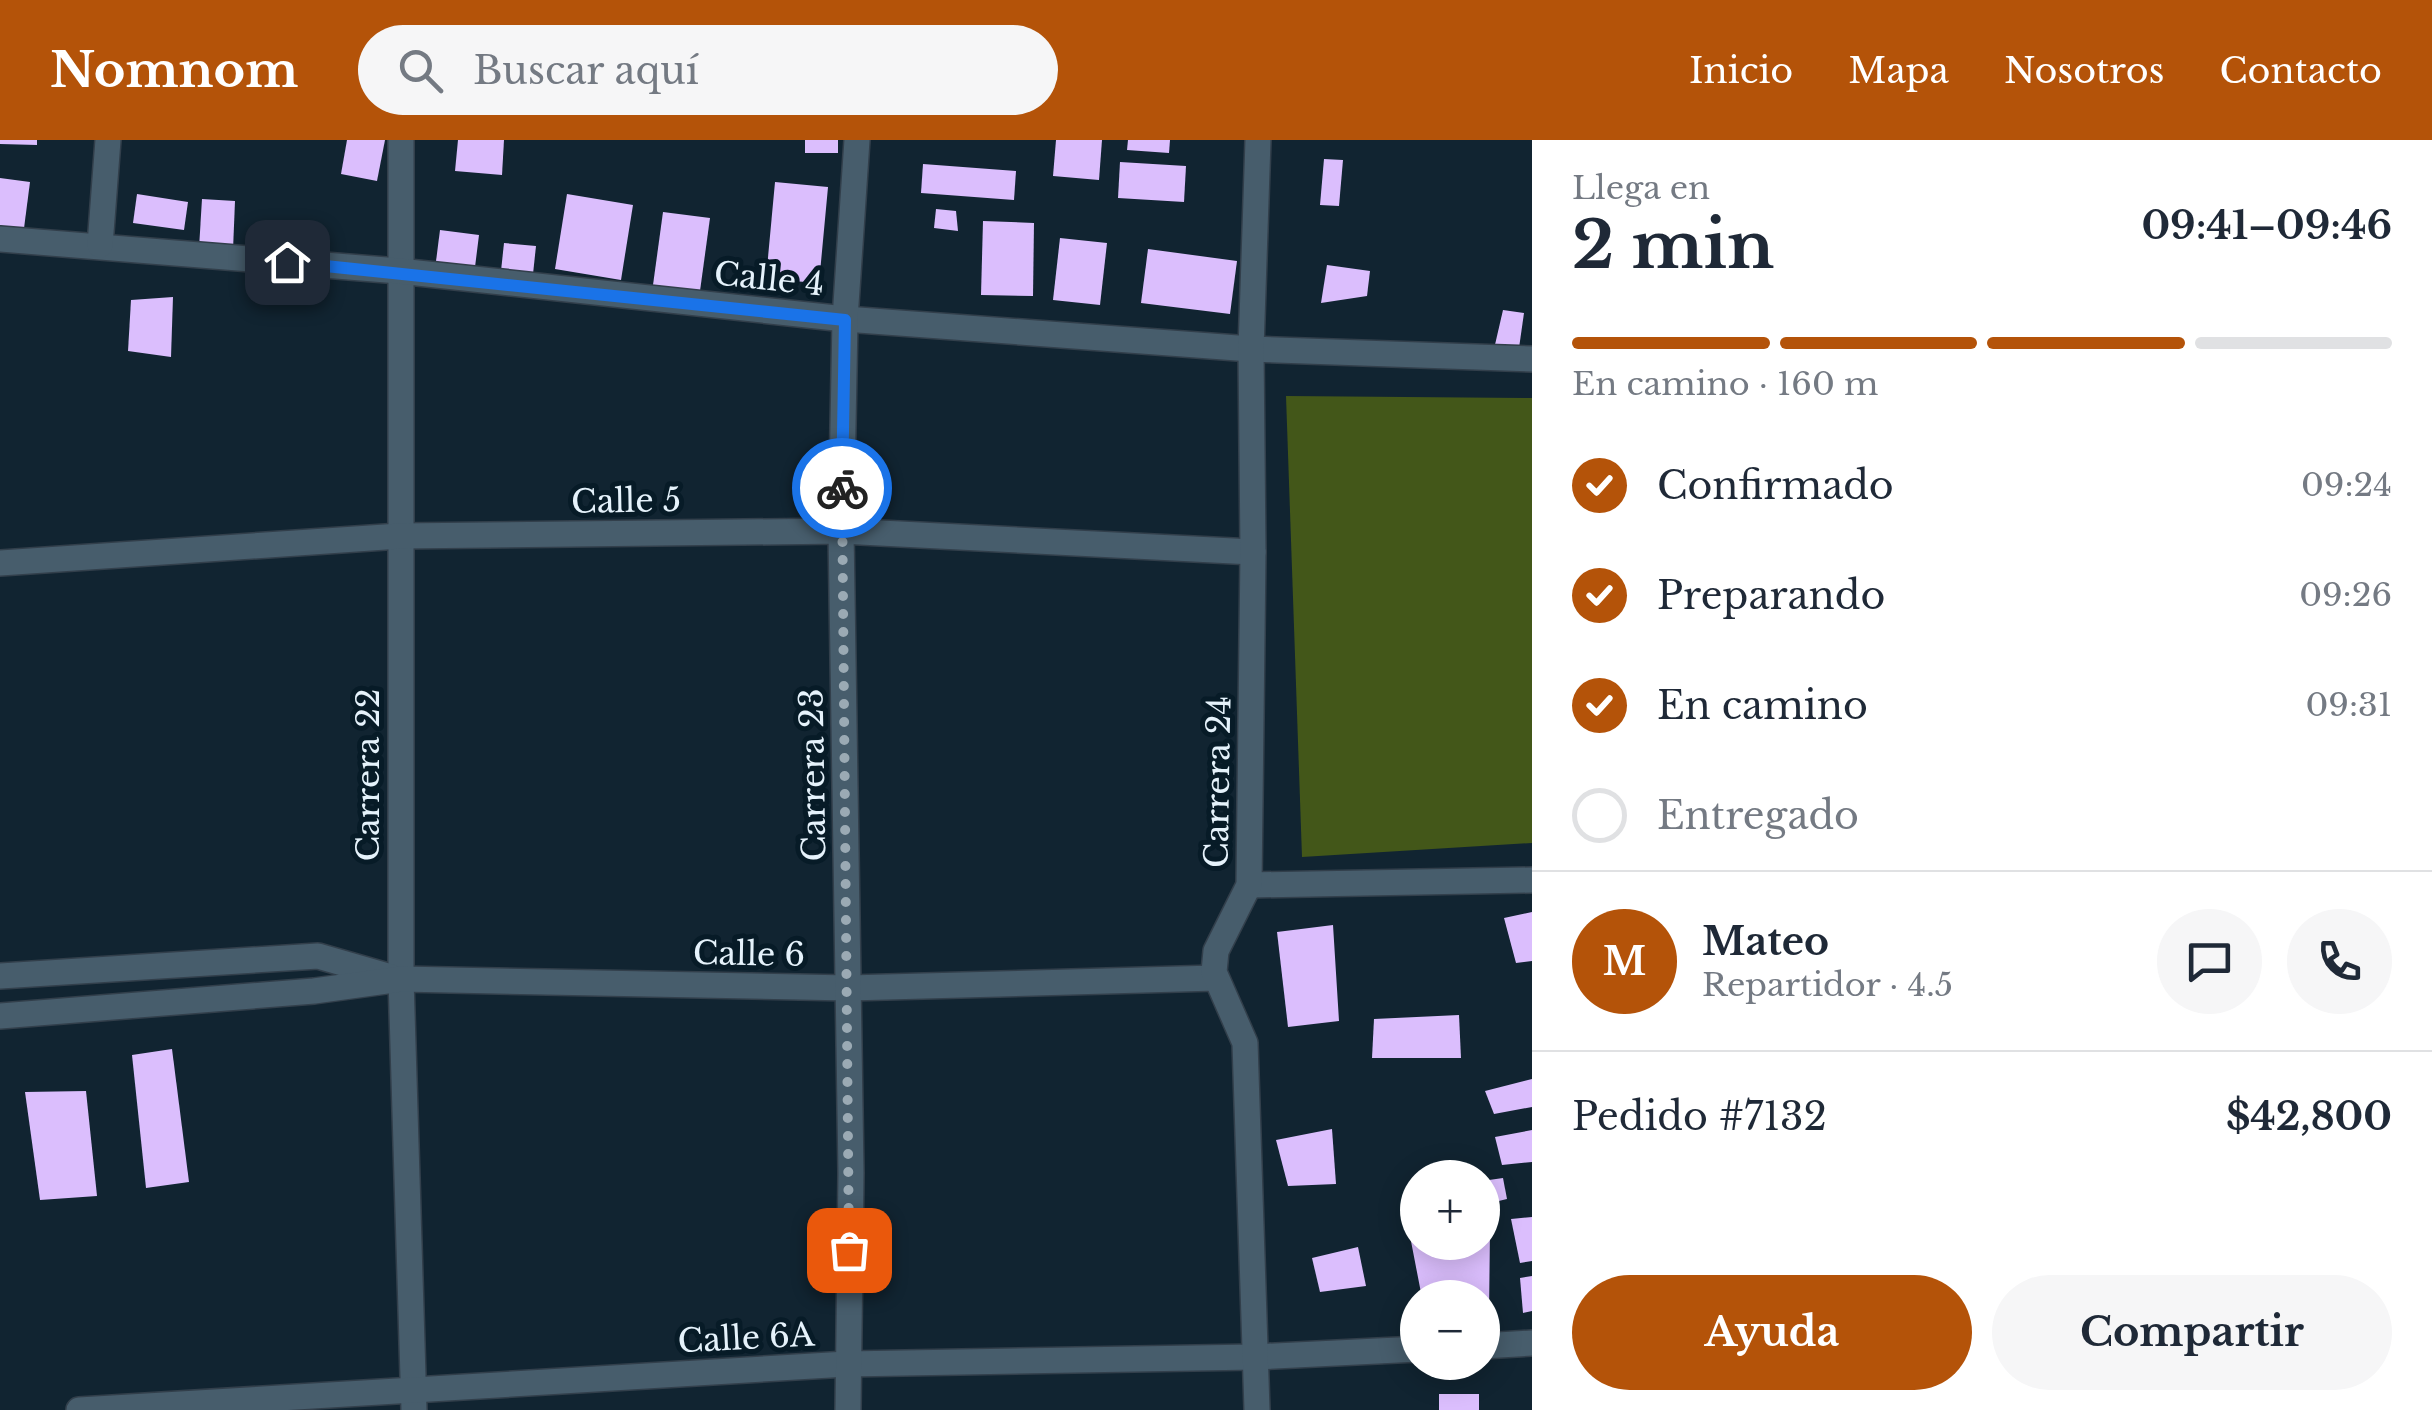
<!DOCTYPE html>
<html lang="es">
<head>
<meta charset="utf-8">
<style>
  :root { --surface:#fff; --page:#f6f6f7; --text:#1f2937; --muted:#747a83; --line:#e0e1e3; --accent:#b45309 }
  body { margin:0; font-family:"Libre Baskerville",serif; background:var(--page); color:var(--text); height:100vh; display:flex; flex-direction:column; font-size:38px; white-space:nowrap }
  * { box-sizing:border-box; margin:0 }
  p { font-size:32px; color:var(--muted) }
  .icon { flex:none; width:55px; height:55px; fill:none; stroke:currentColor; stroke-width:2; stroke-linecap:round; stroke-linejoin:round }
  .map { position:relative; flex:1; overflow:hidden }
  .sheet { display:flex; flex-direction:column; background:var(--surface); width:900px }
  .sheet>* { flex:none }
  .controls { position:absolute; left:1400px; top:1020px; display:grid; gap:20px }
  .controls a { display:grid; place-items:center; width:100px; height:100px; border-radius:50%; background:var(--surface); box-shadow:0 5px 25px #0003; font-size:50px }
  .pin { position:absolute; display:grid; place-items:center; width:85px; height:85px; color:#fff; margin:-42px; border-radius:20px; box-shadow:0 5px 15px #0006 }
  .courier { position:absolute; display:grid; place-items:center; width:100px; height:100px; margin:-50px; border:8px solid #1a73e8; border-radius:50%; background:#fff; color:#222; box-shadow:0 2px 12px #0007 }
  .headline em { font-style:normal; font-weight:700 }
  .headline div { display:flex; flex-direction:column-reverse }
  .headline { display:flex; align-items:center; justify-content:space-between; height:170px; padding:0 40px }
  h1 { font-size:65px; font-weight:700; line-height:75px }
  .bar { display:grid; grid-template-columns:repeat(4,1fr); gap:15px 10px; align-content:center; height:120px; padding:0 40px }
  .bar i { height:12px; border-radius:8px; background:var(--line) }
  .bar .selected { background:var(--accent) }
  .bar p { grid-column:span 4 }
  .line { display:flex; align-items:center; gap:25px; padding:0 40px; border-top:2px solid var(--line) }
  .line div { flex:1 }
  .round { display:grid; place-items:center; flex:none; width:105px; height:105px; border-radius:52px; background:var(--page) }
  ol { padding:0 40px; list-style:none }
  li { display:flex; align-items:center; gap:30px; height:110px }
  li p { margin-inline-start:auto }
  li .icon { padding:10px; border-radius:50%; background:var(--accent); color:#fff; stroke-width:4 }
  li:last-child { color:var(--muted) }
  li i { width:55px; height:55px; border:5px solid var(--line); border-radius:50% }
  .cta { display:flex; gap:20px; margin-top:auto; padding:20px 40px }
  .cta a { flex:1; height:115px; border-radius:60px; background:var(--accent); color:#fff; font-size:40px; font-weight:700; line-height:115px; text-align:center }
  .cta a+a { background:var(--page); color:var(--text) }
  header { display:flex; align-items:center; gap:60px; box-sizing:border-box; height:140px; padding:0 50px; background:var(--accent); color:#fff }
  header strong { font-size:48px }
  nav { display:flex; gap:55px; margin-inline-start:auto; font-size:35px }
  .search { width:700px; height:90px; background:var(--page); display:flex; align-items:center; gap:25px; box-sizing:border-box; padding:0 35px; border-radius:55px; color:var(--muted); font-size:38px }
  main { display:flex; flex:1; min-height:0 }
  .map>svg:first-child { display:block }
  .forest { fill:#435719 }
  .building { fill:#dbbefd }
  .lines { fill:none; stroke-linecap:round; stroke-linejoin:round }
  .minor-casing { stroke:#323f4b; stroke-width:28 }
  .minor { stroke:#475d6c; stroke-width:25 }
  .done { stroke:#9baab4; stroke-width:10; stroke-dasharray:0 18 }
  .route { stroke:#1a73e8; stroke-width:12 }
  .labels { text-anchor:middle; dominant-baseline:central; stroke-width:10; stroke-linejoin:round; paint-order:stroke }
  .street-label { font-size:32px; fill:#e5f2fb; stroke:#071b27 }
</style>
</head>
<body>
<header>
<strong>Nomnom</strong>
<div class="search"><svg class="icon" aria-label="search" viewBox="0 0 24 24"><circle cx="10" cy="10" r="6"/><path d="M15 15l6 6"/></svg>Buscar aquí</div>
<nav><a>Inicio</a><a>Mapa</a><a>Nosotros</a><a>Contacto</a></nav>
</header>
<main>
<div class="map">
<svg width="1532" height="1270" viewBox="0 0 1532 1270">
  <rect width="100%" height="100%" fill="#112431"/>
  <path class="forest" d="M 1286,256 L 1532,258 L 1532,703 L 1302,717 Z"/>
  <g class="building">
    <path d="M 0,0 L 37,0 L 37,5 L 0,4 Z"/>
    <path d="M 347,0 L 385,0 L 377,41 L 341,34 Z"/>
    <path d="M 458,0 L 504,0 L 502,35 L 455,31 Z"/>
    <rect x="805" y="0" width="33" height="13"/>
    <path d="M 1056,0 L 1102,0 L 1099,40 L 1053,36 Z"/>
    <path d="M 1128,0 L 1170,0 L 1169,13 L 1127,10 Z"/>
    <path d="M 1324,19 L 1343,20 L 1339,66 L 1320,65 Z"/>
    <path d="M 1120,22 L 1186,26 L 1184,62 L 1118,58 Z"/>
    <path d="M 923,24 L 1016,31 L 1014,60 L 921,53 Z"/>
    <path d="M 0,38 L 30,42 L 23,96 L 0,93 Z"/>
    <path d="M 775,42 L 828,47 L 819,143 L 766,139 Z"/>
    <path d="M 137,54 L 188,62 L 184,90 L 133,83 Z"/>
    <path d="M 567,54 L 633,65 L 621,140 L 555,129 Z"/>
    <path d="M 202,59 L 235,61 L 233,110 L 199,108 Z"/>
    <path d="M 936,69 L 956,71 L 958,91 L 934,88 Z"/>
    <path d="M 663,72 L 710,78 L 700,151 L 653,145 Z"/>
    <path d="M 983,81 L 1034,83 L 1033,156 L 981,155 Z"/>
    <path d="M 440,90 L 479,95 L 474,135 L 435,129 Z"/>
    <path d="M 1060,98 L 1107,103 L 1100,165 L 1053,160 Z"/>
    <path d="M 504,103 L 536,106 L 533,134 L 501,131 Z"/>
    <path d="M 1148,109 L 1237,121 L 1230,174 L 1141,163 Z"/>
    <path d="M 1327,125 L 1370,131 L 1367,156 L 1321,163 Z"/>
    <path d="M 173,157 L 171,217 L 128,211 L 131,160 Z"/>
    <path d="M 1503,170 L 1524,173 L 1519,208 L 1494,209 Z"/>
    <path d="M 1532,772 L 1532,821 L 1516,823 L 1504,778 Z"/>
    <path d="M 1333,785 L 1339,881 L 1288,887 L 1277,792 Z"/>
    <path d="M 1459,875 L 1461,918 L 1372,918 L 1374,879 Z"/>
    <path d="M 172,909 L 189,1042 L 146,1048 L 132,915 Z"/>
    <path d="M 1532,939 L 1532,967 L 1494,974 L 1485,951 Z"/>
    <path d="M 86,951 L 97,1056 L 40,1060 L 25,952 Z"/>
    <path d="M 1332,989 L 1336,1044 L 1288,1046 L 1276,1000 Z"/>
    <path d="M 1532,990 L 1532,1022 L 1502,1025 L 1495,997 Z"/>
    <path d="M 1503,1038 L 1507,1059 L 1482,1065 L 1482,1041 Z"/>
    <path d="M 1532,1077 L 1532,1121 L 1520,1123 L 1511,1079 Z"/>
    <path d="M 1490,1090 L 1489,1175 L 1482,1175 L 1482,1158 L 1422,1158 L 1410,1096 L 1418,1096 L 1418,1102 L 1482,1102 L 1482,1091 Z"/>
    <path d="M 1358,1107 L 1366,1146 L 1320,1152 L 1312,1118 Z"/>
    <path d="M 1532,1136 L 1532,1171 L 1523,1173 L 1520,1138 Z"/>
    <rect x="1439" y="1254" width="40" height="16"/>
  </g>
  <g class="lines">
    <defs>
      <g id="minor">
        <path d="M 401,0 L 401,839 L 414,1270"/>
        <path d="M 0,99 L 399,131 L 845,179 L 1251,209 L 1532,219"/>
        <path d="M 100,105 L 108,0"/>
        <path d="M 0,423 L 400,396 L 841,391 L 1253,412"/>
        <path d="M 1249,745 L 1532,740"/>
        <path d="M 0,836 L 318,816 L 391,837"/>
        <path d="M 0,876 L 314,851 L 401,839 L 849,848 L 1216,838"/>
        <path d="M 1482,1206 L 1532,1203"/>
        <path d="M 79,1270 L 847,1224 L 1254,1217 L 1418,1209"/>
        <path d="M 848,1270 L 851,1033 L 841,391 L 845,179 L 857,0"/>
        <path d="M 1257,1270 L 1245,903 L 1214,832 L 1216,811 L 1249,745 L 1253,412 L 1251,209 L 1258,0"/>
      </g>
    </defs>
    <use href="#minor" class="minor-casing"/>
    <use href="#minor" class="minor"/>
  </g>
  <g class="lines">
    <path class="done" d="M 842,348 L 849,1110"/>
    <path class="route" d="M 287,122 L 845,180 L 842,348"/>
  </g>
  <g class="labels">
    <g class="street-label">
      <text transform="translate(769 139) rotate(6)">Calle 4</text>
      <text transform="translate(626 361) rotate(-1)">Calle 5</text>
      <text transform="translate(368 635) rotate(-90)">Carrera 22</text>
      <text transform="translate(813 635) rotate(-91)">Carrera 23</text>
      <text transform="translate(1218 642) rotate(-89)">Carrera 24</text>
      <text transform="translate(749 814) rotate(1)">Calle 6</text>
      <text transform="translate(746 1198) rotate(-3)">Calle 6A</text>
    </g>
  </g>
</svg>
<div class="controls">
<a>+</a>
<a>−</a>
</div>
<div class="pin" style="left:849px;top:1110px;background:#ea580c"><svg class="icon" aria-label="bag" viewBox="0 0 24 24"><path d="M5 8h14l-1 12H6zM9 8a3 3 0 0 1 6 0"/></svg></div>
<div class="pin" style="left:287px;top:122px;background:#1f2937"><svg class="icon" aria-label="home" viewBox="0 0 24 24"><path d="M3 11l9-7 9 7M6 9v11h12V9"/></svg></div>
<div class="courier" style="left:842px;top:348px"><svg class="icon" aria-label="bike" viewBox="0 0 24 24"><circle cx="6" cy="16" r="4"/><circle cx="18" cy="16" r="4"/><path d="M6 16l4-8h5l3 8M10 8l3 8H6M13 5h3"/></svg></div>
</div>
<section class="sheet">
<div class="headline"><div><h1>2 min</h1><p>Llega en</p></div><em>09:41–09:46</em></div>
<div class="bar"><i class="selected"></i><i class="selected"></i><i class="selected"></i><i></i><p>En camino · 160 m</p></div>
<ol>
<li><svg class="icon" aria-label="check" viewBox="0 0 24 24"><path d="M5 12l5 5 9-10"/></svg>Confirmado<p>09:24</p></li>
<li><svg class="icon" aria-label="check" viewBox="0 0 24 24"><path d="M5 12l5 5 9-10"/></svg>Preparando<p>09:26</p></li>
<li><svg class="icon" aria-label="check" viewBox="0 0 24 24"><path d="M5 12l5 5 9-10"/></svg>En camino<p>09:31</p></li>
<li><i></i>Entregado</li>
</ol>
<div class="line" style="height:180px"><b class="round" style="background:var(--accent);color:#fff">M</b><div><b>Mateo</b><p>Repartidor · 4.5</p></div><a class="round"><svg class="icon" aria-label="chat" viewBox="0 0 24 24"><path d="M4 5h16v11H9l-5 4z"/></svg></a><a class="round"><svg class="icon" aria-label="phone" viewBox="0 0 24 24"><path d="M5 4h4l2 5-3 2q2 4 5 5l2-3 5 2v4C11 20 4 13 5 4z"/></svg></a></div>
<div class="line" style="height:130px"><div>Pedido #7132</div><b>$42,800</b></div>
<div class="cta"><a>Ayuda</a><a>Compartir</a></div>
</section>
</main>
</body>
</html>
